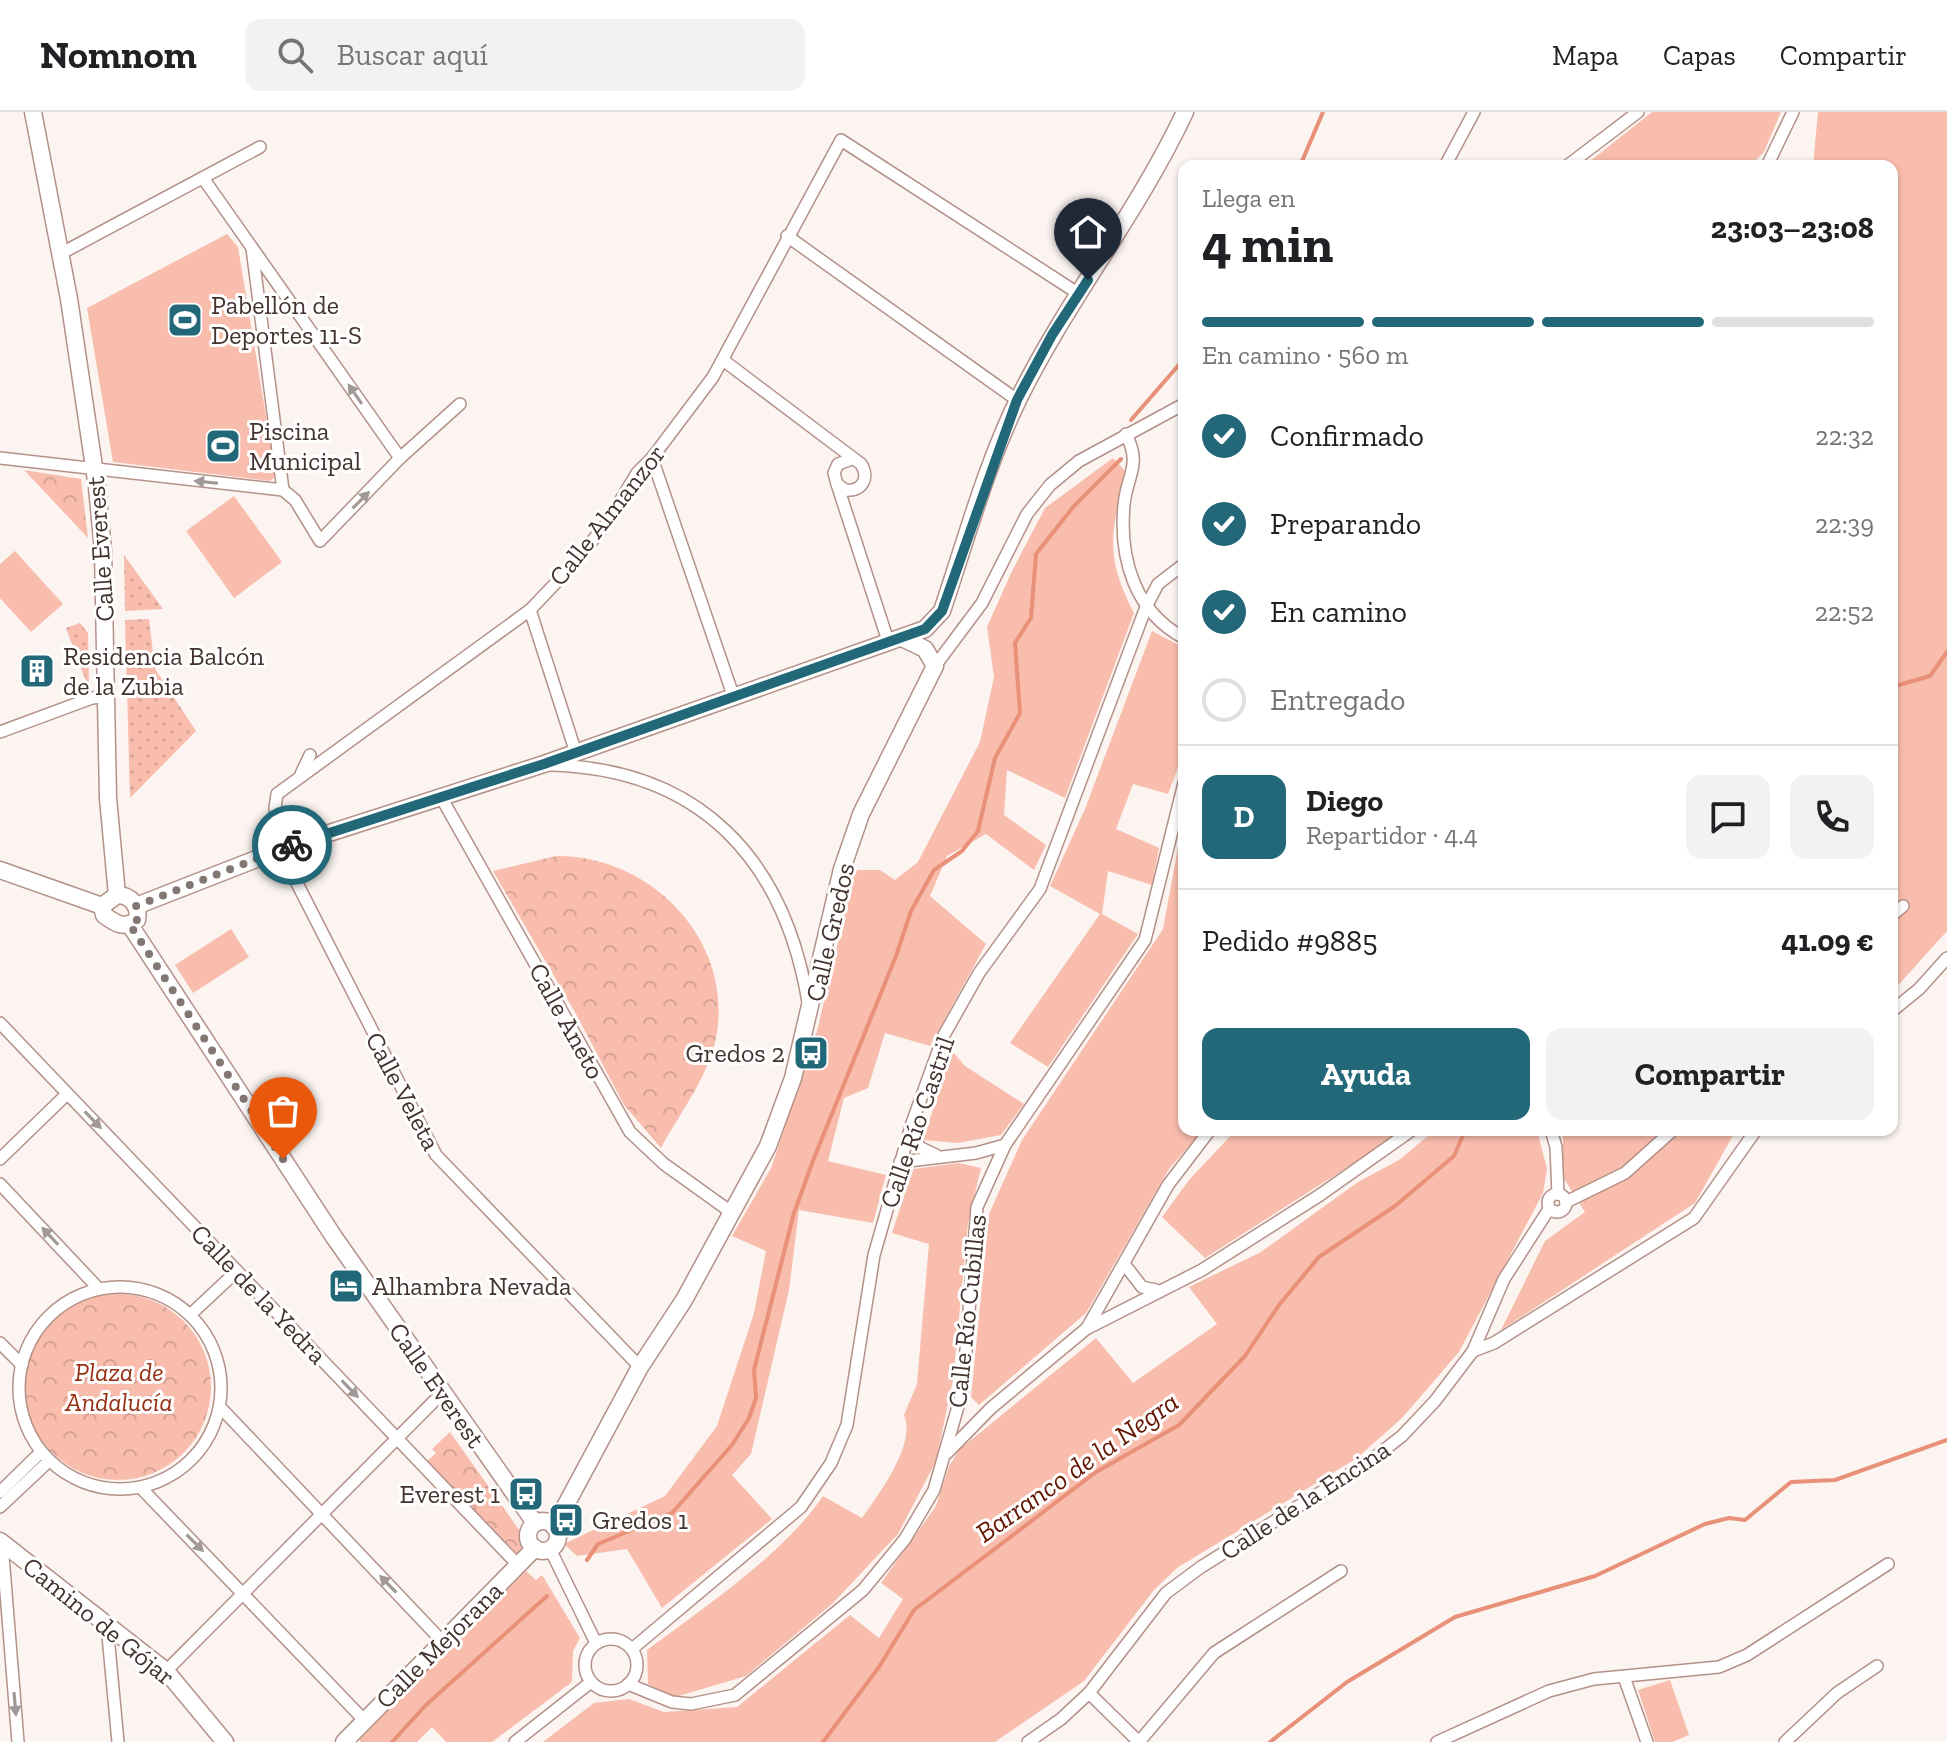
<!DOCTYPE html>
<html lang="es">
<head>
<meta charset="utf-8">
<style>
  :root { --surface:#fff; --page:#f2f2f2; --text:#202124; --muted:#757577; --line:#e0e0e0; --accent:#226878 }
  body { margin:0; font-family:"Zilla Slab",serif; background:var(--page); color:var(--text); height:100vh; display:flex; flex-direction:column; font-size:30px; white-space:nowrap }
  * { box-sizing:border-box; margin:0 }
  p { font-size:26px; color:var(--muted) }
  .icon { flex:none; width:44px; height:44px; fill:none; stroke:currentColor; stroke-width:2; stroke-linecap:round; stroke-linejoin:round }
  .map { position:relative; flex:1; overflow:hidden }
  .panel { position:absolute; left:1178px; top:48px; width:720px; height:976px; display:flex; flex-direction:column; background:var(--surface); border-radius:16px; box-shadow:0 2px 6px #0004 }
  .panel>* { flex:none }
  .pin { position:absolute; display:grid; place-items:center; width:68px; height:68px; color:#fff; margin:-82px -34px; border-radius:50% 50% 50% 0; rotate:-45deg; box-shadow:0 0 8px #0007 }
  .pin .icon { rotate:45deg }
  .courier { position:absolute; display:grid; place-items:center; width:80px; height:80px; margin:-40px; border:6px solid #226878; border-radius:50%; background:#fff; color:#222; box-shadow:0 2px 10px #0007 }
  .head em { font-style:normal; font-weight:800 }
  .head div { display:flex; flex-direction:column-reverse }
  .head { display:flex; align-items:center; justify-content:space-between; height:136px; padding:0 24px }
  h1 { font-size:52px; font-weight:800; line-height:60px }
  .bar { display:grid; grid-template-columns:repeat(4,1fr); gap:12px 8px; align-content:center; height:96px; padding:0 24px }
  .bar i { height:10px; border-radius:6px; background:var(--line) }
  .bar .selected { background:var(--accent) }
  .bar p { grid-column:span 4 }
  .line { display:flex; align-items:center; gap:20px; padding:0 24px; border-top:2px solid var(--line) }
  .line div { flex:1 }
  .round { display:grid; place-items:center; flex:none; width:84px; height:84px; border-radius:16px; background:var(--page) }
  ol { padding:0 24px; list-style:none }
  li { display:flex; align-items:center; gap:24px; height:88px }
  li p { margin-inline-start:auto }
  li .icon { padding:8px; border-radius:50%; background:var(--accent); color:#fff; stroke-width:4 }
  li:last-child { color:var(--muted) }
  li i { width:44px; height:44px; border:4px solid var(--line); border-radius:50% }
  .cta { display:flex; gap:16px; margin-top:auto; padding:16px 24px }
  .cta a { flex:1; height:92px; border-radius:16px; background:var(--accent); color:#fff; font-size:32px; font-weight:800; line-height:92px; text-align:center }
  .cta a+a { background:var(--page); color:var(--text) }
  header { display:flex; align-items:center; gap:48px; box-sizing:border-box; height:112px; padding:0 40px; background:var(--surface); border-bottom:2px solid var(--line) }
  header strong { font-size:38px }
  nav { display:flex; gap:44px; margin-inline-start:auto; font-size:28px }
  .search { width:560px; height:72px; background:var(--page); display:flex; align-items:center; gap:20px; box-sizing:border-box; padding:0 28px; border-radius:16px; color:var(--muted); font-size:30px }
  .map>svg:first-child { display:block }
  .grass { fill:#f8bdad }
  .park { fill:url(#park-crowns) }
  .garden { fill:url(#garden-dots) }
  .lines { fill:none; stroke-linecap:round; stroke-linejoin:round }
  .stream { stroke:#e99078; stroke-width:4 }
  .street-casing { stroke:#b49188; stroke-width:14 }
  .secondary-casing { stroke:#b49188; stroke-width:19 }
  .street { stroke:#fff; stroke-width:11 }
  .secondary { stroke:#fff; stroke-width:16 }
  .oneway { fill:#a09997 }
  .done { stroke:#837773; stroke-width:8; stroke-dasharray:0 14.4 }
  .route { stroke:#226878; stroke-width:10 }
  .labels { text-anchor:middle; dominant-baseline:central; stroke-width:6; stroke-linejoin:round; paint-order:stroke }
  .poi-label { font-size:26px; fill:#42332f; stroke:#fff; text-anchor:start }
  .street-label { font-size:26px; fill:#42332f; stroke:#fff }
  .park-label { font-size:26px; font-style:italic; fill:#962e11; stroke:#fff }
  .water-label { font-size:28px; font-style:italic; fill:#641600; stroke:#fff }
</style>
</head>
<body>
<header>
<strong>Nomnom</strong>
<div class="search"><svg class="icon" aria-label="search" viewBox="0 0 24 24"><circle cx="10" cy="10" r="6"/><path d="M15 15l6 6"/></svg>Buscar aquí</div>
<nav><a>Mapa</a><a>Capas</a><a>Compartir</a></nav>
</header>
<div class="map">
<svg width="1947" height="1630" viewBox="0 0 1947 1630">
  <defs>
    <pattern id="park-crowns" width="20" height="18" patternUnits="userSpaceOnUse" patternTransform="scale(2)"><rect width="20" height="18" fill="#f8bdad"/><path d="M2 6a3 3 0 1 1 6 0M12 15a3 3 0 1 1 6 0" fill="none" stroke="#d6a395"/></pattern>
    <pattern id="garden-dots" width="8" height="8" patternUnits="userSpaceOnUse" patternTransform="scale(2)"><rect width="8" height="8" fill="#f8bdad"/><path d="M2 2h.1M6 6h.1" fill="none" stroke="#d6a395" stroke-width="1.8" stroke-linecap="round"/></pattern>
  </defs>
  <rect width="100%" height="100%" fill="#fbf4f1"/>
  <g class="grass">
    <path d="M 1652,0 L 1781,0 L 1764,40 L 1750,54 L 1584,54 Z"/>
    <path d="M 1818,0 L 1947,0 L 1947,819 L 1892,880 L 1892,54 L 1813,54 Z"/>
    <path d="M 227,122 L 238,135 L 276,364 L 270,369 L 113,350 L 87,196 Z"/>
    <path d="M 1113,346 L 1126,360 C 1111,420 1104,443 1134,501 L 1065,686 L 1007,658 L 1004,703 L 1046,733 L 1034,758 L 986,722 L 947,744 L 930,784 L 986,832 L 930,934 L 885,921 L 868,976 L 844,986 L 828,1049 L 886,1063 L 873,1111 L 799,1098 L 789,1178 L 751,1342 L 732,1363 L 772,1407 L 662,1496 L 627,1437 L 577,1444 L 564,1432 L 665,1384 L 717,1314 L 754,1201 L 766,1139 L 732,1124 L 771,1056 L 817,919 L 855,758 L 880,758 L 895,768 L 918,750 L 980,630 L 994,565 L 987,515 L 1012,459 L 1045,396 Z"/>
    <path d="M 234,384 L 282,450 L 234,486 L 186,419 Z"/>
    <path d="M 15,439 L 63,492 L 31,520 L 0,486 L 0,452 Z"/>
    <path d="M 1152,519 L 1184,536 L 1184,640 L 1168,682 L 1133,672 L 1116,717 L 1159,736 L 1152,773 L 1108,759 L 1102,802 L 1138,822 L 1048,955 L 1010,931 L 1100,802 L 1050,774 L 1085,697 Z"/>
    <path d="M 1184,703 L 1184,1018 L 1203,1018 L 1169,1057 L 1086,1201 L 979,1293 L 971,1285 L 989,1102 L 1022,1028 L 1163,817 Z"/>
    <path d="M 231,817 L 249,845 L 193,881 L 175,853 Z"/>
    <path d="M 952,939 L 965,954 L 1024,992 L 1001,1023 L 958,1031 L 923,1028 Z"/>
    <path d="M 1236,1018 L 1406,1018 L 1205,1146 L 1162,1105 L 1189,1068 Z"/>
    <path d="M 1435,1018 L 1537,1018 L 1547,1057 L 1543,1081 L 1459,1240 L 1402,1306 L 1357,1346 L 1177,1456 L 1154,1478 L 1084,1569 L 995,1630 L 543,1630 L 594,1591 L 629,1587 L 664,1600 L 737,1595 L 850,1503 L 879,1526 L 903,1487 L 881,1471 L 936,1394 L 949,1354 L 960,1337 L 1096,1226 L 1133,1271 L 1217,1212 L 1189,1175 L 1261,1140 L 1358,1070 L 1399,1048 Z"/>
    <path d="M 1563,1018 L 1736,1018 L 1695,1091 L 1501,1218 L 1545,1129 L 1585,1100 L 1563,1065 Z"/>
    <path d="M 959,1051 L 981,1056 L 968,1111 L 953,1268 L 936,1349 L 898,1422 L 833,1491 L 746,1564 L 675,1585 L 648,1572 L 647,1538 C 702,1497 785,1441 823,1384 L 862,1406 C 878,1383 917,1332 904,1303 L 917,1272 L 929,1132 L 892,1121 L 913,1057 Z"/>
    <path d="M 526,1459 L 536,1468 L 542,1463 L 580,1526 L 573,1539 L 572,1570 L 492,1630 L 446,1630 L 432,1615 L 417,1630 L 360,1630 L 360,1623 Z"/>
    <path d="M 1670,1568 L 1689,1623 L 1672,1630 L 1655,1630 L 1638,1578 Z"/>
  </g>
  <g class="park">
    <path d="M 24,358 L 81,367 L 88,426 Z"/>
    <path d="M 556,744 C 651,743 735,829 716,926 C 708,965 680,1001 661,1036 L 624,993 L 576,902 L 493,759 Z"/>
    <circle cx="118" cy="1275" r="93"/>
    <path d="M 450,1320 L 522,1422 L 521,1440 L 517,1442 L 427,1349 L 436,1341 L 432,1337 Z"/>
  </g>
  <g class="garden">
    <path d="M 124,443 L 163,497 L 125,499 Z"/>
    <path d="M 149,507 L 155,557 L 196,619 L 130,686 L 125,508 Z"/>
    <path d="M 80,511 L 88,521 L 89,577 L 66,516 Z"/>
  </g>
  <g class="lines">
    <g class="stream">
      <path d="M 1300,54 L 1323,0"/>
      <path d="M 1131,308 L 1184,247"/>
      <path d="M 1892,575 L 1930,564 L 1947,540"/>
      <path d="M 587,1448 L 598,1432 L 672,1401 L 732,1333 L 749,1306 L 756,1286 L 754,1258 L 794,1101 L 814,1046 L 896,844 L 911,799 L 934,758 L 962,739 L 978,719 L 995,646 L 1020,601 L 1015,531 L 1031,506 L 1036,442 L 1074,394 L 1121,347"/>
      <path d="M 392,1630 L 426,1593 L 547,1484"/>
      <path d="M 823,1630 L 879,1555 L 914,1498 L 1096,1360 L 1179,1313 L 1245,1244 L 1279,1193 L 1319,1145 L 1395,1094 L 1454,1044 L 1464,1021"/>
      <path d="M 1270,1630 L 1347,1570 L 1455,1505 L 1595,1464 L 1705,1412 L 1729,1406 L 1745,1408 L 1791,1370 L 1835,1368 L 1947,1328"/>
    </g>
    <defs>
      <g id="street">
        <path d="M 1445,54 L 1474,0"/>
        <path d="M 1567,54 L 1638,0"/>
        <path d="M 1767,54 L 1793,0"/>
        <path d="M 203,66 L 400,346"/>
        <path d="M 787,124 L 1017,288"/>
        <path d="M 252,136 L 283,378 L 295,388 L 320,429 L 400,346 L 460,292"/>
        <path d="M 60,142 L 260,35"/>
        <path d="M 723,248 L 861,352 C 870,366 862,380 845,378 L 837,372 L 834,361 L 838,352 L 852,347"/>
        <path d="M 1126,322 C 1142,354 1127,362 1124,393 C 1119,447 1135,500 1184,526"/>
        <path d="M 0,346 L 283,378"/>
        <path d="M 652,346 L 734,586"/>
        <path d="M 837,372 L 889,532"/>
        <path d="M 530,498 L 576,641"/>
        <path d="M 935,554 L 982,491 L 1027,402 L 1050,373 L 1079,349 L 1184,292"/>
        <path d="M 0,620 L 92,586 L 106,585"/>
        <path d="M 551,653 C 700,657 784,747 808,890"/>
        <path d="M 301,662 L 310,643"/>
        <path d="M 441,685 L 630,1020 L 664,1052 L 731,1100"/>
        <path d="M 1892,803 L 1903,794"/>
        <path d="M 1892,899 L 1919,877 L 1947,846"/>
        <path d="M 0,911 L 518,1453"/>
        <path d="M 1551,1018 L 1556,1035 L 1558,1082"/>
        <path d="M 909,1022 L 921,1036 L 936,1043"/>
        <path d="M 0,1047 L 67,982"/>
        <path d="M 900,1050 L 976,1041 L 1005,1033"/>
        <path d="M 0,1072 L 99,1177"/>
        <circle cx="1557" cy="1091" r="9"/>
        <path d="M 1566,1090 L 1625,1061 L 1673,1018"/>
        <path d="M 1125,1153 L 1142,1175 L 1156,1178"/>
        <circle cx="120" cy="1276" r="101"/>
        <path d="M 190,1203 L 237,1159"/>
        <path d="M 1087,1216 L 1168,1073 L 1210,1018"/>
        <path d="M 0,1231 L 22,1253"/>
        <path d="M 1473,1239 L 1494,1231 L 1694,1106 L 1756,1018"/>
        <path d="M 640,1255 L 436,1043 L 280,738 L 275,696 L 277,682 L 530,498 L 569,457 L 607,411 L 637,361 L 652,346 L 713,265 L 841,28 L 1079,182"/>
        <path d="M 220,1295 L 442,1529"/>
        <path d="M 947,1341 L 991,1296 L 1086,1217 L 1202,1158 L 1320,1083 L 1412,1018"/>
        <path d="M 141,1376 L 364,1608"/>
        <path d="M 0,1380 L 41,1340"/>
        <path d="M 0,1395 L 49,1349"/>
        <path d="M 2,1431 L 18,1630"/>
        <path d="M 550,1437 L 596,1531"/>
        <path d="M 107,1513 L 118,1630"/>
        <circle cx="611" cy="1553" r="26"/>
        <path d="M 632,1537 L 801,1395 L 831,1351 L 847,1313 L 874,1143 L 912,1011 L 944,923 L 979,861 L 1040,777 L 1146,495 L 1158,472 L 1184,452"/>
        <path d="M 166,1559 L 442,1281"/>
        <path d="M 1624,1565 L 1647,1630"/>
        <path d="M 628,1572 L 672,1590 L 691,1592 L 735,1583 L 863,1478 L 905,1427 L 934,1378 L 963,1277 L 977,1095 L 1005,1033 L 1145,828 L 1184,671"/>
        <path d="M 1089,1581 L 1139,1630 L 1214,1541 L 1341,1459"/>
        <path d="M 515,1630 L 591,1570"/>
        <path d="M 1028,1630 L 1061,1607 L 1089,1581 L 1166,1481 L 1201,1455 L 1366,1352 L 1402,1324 L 1435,1289 L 1473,1239 L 1504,1167 L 1549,1097"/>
        <path d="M 1437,1630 L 1549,1579 L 1594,1567 L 1719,1555 L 1747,1543 L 1888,1452"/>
        <path d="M 1785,1630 L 1837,1581 L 1877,1554"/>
      </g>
      <g id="secondary">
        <path d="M 33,0 L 69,187 L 97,375 L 103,439 L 108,686 L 117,783"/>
        <path d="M 0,758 L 102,794"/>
        <path d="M 117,783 C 131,783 140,794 137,808 C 124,817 116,812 104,803 L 102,794 Z"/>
        <path d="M 136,794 L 292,733 L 544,652 L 925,517 L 942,499 C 966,428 986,353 1019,286 C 1068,187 1138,100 1185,0"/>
        <path d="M 130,813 L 334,1125 L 535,1411"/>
        <circle cx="543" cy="1424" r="15"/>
        <path d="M 554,1415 L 640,1255 L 684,1188 L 768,1034 L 793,966 L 842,757 L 861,702 L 935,554 L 925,537 L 904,527"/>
        <path d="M 0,1429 L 166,1559 L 225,1630"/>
        <path d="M 344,1630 L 535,1436"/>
      </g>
    </defs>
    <use href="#street" class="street-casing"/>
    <use href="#secondary" class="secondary-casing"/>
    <use href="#street" class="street"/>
    <use href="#secondary" class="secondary"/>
  </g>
  <defs><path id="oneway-solid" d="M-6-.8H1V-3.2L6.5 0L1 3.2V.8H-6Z" transform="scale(2)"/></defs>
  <g class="oneway">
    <use href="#oneway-solid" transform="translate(355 282) rotate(-125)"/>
    <use href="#oneway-solid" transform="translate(206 370) rotate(-174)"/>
    <use href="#oneway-solid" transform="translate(361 388) rotate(-45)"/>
    <use href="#oneway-solid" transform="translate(93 1008) rotate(46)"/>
    <use href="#oneway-solid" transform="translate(50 1124) rotate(-133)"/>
    <use href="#oneway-solid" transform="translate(350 1277) rotate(46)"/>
    <use href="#oneway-solid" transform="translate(195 1431) rotate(45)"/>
    <use href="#oneway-solid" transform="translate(388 1472) rotate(-134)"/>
    <use href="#oneway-solid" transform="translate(15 1592) rotate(85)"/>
  </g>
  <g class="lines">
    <path class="done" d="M 283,1047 L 130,813 L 137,808 L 136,794 L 292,733"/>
    <path class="route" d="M 292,733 L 544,652 L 925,517 L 942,499 L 1017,288 L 1052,223 L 1088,168"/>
  </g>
  <defs>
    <symbol id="stadium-square" viewBox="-11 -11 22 22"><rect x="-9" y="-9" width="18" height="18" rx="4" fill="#226878" stroke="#fff"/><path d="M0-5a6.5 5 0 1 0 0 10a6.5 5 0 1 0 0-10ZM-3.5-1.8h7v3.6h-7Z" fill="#fff"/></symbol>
    <symbol id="building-square" viewBox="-11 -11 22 22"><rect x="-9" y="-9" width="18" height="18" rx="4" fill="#226878" stroke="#fff"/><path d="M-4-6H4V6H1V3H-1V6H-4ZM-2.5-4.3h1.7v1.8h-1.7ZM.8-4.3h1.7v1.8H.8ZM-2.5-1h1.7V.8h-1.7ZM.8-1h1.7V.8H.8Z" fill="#fff"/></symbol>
    <symbol id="bus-square" viewBox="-11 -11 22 22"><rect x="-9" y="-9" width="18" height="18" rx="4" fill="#226878" stroke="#fff"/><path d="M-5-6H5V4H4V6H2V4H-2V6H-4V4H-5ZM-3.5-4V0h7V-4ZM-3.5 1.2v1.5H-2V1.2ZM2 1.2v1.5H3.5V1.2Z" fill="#fff"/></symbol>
    <symbol id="hotel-square" viewBox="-11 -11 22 22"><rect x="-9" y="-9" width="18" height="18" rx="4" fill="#226878" stroke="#fff"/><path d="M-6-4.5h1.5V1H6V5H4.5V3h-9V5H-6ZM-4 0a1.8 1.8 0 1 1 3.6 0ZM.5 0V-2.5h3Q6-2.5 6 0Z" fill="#fff"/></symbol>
  </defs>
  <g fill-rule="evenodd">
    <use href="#stadium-square" x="165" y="188" width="40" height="40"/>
    <use href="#stadium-square" x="203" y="314" width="40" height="40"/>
    <use href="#building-square" x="17" y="539" width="40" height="40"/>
    <use href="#bus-square" x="791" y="921" width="40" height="40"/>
    <use href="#hotel-square" x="326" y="1154" width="40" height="40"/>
    <use href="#bus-square" x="506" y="1362" width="40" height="40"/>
    <use href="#bus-square" x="546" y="1388" width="40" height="40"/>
  </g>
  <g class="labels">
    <g class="poi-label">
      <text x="211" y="193">Pabellón de<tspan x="211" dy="30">Deportes 11-S</tspan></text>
      <text x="249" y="319">Piscina<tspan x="249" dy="30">Municipal</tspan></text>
      <text x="63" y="544">Residencia Balcón<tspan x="63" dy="30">de la Zubia</tspan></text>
      <text x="785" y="941" text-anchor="end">Gredos 2</text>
      <text x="372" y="1174">Alhambra Nevada</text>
      <text x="500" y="1382" text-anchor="end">Everest 1</text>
      <text x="592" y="1408">Gredos 1</text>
    </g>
    <g class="street-label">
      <text transform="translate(607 403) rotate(-52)">Calle Almanzor</text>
      <text transform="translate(100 437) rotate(-94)">Calle Everest</text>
      <text transform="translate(830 820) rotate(-77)">Calle Gredos</text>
      <text transform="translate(567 909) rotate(61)">Calle Aneto</text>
      <text transform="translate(403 979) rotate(62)">Calle Veleta</text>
      <text transform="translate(917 1010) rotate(-71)">Calle Río Castril</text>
      <text transform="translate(259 1182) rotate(46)">Calle de la Yedra</text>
      <text transform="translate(967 1199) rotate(-84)">Calle Río Cubillas</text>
      <text transform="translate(437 1273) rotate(55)">Calle Everest</text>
      <text transform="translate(1305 1388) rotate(-33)">Calle de la Encina</text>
      <text transform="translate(99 1509) rotate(39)">Camino de Gójar</text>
      <text transform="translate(439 1533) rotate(-45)">Calle Mejorana</text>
    </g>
    <g class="park-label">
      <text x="119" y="1260">Plaza de<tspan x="119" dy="30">Andalucía</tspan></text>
    </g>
    <g class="water-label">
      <text transform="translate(1077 1355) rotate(-35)">Barranco de la Negra</text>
    </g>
  </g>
</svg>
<div class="pin" style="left:283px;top:1047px;background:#ea580c"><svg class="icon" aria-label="bag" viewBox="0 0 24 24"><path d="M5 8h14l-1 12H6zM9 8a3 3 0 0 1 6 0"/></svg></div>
<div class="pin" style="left:1088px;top:168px;background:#1f2937"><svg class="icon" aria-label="home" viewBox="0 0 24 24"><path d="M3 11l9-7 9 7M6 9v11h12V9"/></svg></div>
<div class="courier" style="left:292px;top:733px"><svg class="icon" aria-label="bike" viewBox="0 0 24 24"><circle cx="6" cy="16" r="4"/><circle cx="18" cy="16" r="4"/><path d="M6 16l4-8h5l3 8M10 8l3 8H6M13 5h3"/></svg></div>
<section class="panel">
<div class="head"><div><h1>4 min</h1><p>Llega en</p></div><em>23:03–23:08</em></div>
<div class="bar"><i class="selected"></i><i class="selected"></i><i class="selected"></i><i></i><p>En camino · 560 m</p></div>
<ol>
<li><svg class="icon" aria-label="check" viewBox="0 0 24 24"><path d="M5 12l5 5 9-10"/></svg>Confirmado<p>22:32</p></li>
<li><svg class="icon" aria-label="check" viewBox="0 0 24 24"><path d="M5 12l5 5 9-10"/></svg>Preparando<p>22:39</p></li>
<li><svg class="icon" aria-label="check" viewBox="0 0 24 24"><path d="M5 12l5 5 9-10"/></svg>En camino<p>22:52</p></li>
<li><i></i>Entregado</li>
</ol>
<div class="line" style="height:144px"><b class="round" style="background:var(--accent);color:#fff">D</b><div><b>Diego</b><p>Repartidor · 4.4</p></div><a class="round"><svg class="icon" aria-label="chat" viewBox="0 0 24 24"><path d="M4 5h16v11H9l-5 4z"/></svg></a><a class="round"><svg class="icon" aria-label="phone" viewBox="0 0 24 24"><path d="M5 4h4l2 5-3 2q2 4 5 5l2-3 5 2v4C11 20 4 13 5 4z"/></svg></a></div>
<div class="line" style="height:104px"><div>Pedido #9885</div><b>41.09 €</b></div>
<div class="cta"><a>Ayuda</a><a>Compartir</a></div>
</section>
</div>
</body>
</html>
